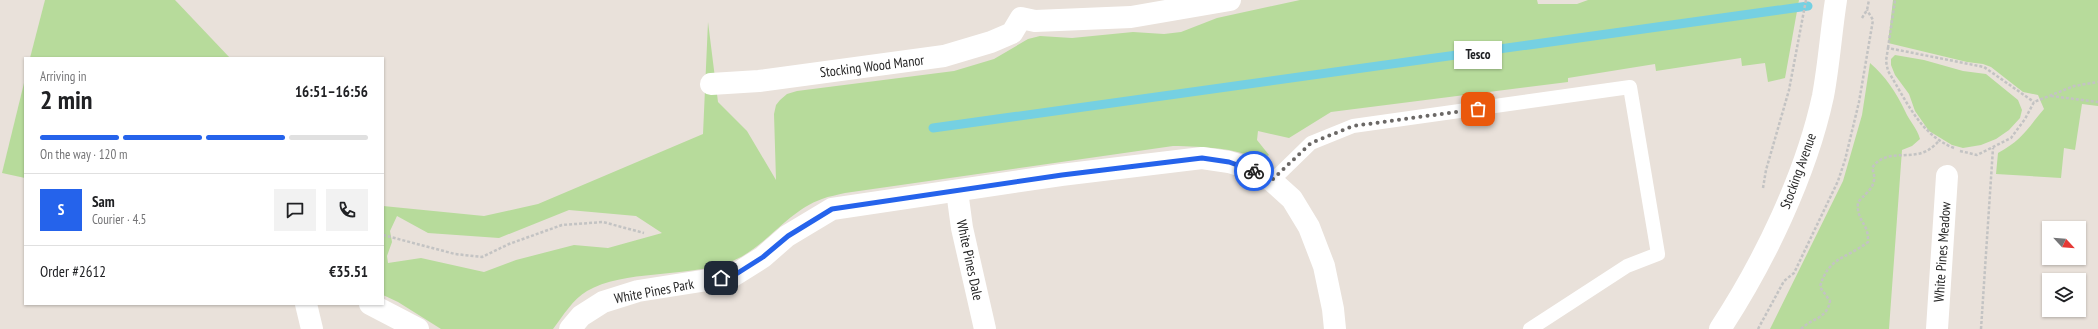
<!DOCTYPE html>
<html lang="en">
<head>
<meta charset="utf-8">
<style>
  :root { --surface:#fff; --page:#f2f2f2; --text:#202124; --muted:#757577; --line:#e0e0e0; --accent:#2563eb }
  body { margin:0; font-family:"PT Sans Narrow",sans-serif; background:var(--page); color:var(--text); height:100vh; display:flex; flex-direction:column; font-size:15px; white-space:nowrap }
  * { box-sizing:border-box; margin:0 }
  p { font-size:13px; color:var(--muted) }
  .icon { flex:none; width:22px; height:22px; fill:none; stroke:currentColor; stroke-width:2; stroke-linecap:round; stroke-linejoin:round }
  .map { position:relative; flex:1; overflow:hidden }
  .sheet { position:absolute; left:24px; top:57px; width:360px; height:248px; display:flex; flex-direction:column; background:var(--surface); border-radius:0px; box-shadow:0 1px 3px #0004 }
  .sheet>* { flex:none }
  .needle { width:26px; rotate:116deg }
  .controls { position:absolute; left:2042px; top:221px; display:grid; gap:8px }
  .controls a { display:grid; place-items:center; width:44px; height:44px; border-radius:0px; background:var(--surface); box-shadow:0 1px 3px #0004; font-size:20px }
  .pin { position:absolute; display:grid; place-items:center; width:34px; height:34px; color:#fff; margin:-17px; border-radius:8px; box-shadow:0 2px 6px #0006 }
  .courier { position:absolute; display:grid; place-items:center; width:40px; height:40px; margin:-20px; border:3px solid #2563eb; border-radius:50%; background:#fff; color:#222; box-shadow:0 1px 5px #0007 }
  .bubble { position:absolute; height:28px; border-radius:0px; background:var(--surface); box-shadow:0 1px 3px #0004; font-size:13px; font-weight:700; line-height:28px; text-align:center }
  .headline em { font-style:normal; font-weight:700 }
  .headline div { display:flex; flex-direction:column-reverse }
  .headline { display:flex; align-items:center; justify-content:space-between; height:68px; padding:0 16px }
  h1 { font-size:26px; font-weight:700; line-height:30px }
  .bar { display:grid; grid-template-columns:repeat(4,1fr); gap:6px 4px; align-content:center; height:48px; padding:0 16px }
  .bar i { height:5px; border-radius:3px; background:var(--line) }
  .bar .current { background:var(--accent) }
  .bar p { grid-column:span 4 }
  .line { display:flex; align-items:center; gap:10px; padding:0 16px; border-top:1px solid var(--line) }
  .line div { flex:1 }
  .round { display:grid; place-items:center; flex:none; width:42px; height:42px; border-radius:0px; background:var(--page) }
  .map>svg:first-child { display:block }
  .green { fill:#b7db9b; fill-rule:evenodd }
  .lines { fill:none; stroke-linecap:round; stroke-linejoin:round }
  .stream { stroke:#75d0e2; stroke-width:9 }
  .path { stroke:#c3c3c3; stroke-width:2.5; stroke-dasharray:3 2; stroke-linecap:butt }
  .lane { stroke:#fff; stroke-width:14 }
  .street { stroke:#fff; stroke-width:22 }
  .secondary { stroke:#fff; stroke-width:22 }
  .done { stroke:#6b6866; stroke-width:4; stroke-dasharray:0 7.2 }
  .route { stroke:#2563eb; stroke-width:5 }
  .labels { text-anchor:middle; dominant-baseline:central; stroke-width:4; stroke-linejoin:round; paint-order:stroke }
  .street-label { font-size:14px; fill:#272727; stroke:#fff }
</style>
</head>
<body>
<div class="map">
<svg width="2098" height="329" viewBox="0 0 2098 329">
  <rect width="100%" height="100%" fill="#e9e1da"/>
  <g class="green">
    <path d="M 45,0 L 175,0 L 230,58 L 30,58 Z"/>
    <path d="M 1300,0 L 1537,0 L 1538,4 L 1577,4 L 1588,0 L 1799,0 L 1785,78 L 1768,82 L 1765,63 L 1742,66 L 1741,58 L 1656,71 L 1655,64 L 1568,78 L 1568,82 L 1331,112 L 1289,138 L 1258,131 L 1257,140 L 1269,155 L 1261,160 C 1232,147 1205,147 1173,146 L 845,193 C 838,195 829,196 822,199 C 785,212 764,251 727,263 C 687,277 623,270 587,291 C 573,299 563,316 553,329 L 441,329 L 398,302 L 383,295 L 383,206 L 484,216 L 538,204 L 703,134 L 708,22 L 718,102 L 747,131 L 776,180 L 774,114 L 776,105 L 780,100 L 787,94 L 797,91 L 954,71 L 994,59 L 1028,39 L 1040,36 L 1072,38 L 1133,32 L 1164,34 L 1181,32 L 1217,18 ZM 569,210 L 636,216 L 662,233 L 608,248 L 574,245 L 516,260 L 484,272 L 421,258 L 388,263 L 387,256 L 392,242 L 390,231 L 397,216 L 428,233 L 499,238 Z"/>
    <path d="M 1893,0 L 2098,0 L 2098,106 L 2082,104 L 2075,150 L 2064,148 L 2061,178 L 1996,174 L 1998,153 C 2022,140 2027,129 2044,109 L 2038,95 L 2023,92 L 1991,67 L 1983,64 L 1967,62 L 1888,43 Z"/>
    <path d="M 1895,55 L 1924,60 L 1963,71 L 1986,74 L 2018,100 L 2022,110 L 2020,118 L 2009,130 L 1996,139 L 1981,145 L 1963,148 L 1952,145 L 1929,131 L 1915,111 L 1909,94 L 1895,75 L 1891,65 L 1891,59 Z"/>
    <path d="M 1870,63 C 1886,77 1896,92 1905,111 C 1910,122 1917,128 1920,139 L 1912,146 L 1902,150 L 1889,329 L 1770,329 L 1843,181 L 1862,115 Z"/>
    <path d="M 25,79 L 25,178 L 2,173 Z"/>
  </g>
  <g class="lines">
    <path class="stream" d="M 933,128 L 1808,6"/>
    <g class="path">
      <path d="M 1862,18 L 1867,10 L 1869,0"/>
      <path d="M 1888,48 L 1895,0"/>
      <path d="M 2051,96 L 2098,102"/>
      <path d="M 1954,148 C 1920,135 1906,100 1888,71 L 1886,61 L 1888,48 L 1984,67 L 2034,102"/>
      <path d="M 1960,151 L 1977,155 L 2011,138 L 2025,119 L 2034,102 L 2074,86 L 2098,82"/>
      <path d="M 1763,188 L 1766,170 L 1789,90 L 1806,0"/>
      <path d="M 383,235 L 455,254 L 482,257 L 509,244 L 562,225 L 603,222 L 644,233"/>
      <path d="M 1758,329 L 1784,281 L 1794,273 L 1838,181 L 1845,160 L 1859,102 L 1873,20 L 1867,10"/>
      <path d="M 1801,329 C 1812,318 1827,319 1830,301 L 1820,287 C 1828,257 1846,259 1868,242 C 1869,222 1856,222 1858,202 C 1868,191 1879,185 1872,168 C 1884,149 1908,159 1924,152 C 1930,150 1935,145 1939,141"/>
      <path d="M 1981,329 L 1993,148"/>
    </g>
    <path class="lane" d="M 1272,181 L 1311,143 L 1353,126 L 1630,87 L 1658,254 L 1627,266 L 1530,329"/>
    <g class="street">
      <path d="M 711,84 L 759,81 L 944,56 L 991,42 L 1012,33 L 1021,18 L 1035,21 L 1131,17 L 1230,0"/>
      <path d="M 957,191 L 962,228 L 985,329"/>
      <path d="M 306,304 L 312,329"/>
      <path d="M 370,304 L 418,329"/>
      <path d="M 570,329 L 581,316 L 603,302 L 638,291 L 733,276 L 763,257 L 787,236 L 832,209 L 1061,175 L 1202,158 L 1229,162 L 1252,169 L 1272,181 L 1292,199 L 1309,227 L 1324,266 L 1333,309 L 1335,329"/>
      <path d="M 1937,329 L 1947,176"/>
    </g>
    <path class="secondary" d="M 1720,329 C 1764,262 1806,175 1823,96 C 1829,64 1831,32 1836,0"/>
  </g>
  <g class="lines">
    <path class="done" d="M 1254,171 L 1272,180 L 1311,143 L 1353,126 L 1478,109"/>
    <path class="route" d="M 721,278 L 733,276 L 763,257 L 788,236 L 832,209 L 1062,175 L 1202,158 L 1229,162 L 1254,171"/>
  </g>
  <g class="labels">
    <g class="street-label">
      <text transform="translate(872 66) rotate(-7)">Stocking Wood Manor</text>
      <text transform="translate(1798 171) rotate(-70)">Stocking Avenue</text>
      <text transform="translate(1942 252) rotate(-86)">White Pines Meadow</text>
      <text transform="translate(970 260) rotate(78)">White Pines Dale</text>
      <text transform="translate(654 291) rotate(-11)">White Pines Park</text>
    </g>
  </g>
</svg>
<div class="controls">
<a><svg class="needle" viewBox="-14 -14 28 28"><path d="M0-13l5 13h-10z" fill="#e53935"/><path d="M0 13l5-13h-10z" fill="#757577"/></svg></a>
<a><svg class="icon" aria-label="layers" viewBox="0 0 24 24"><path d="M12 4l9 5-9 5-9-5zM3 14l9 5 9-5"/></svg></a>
</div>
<div class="pin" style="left:1478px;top:109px;background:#ea580c"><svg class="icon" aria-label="bag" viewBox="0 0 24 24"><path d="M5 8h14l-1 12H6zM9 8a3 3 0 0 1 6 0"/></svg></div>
<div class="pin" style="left:721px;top:278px;background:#1f2937"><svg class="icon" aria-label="home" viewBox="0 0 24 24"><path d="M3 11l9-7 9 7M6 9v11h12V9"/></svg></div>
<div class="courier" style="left:1254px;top:171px"><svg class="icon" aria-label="bike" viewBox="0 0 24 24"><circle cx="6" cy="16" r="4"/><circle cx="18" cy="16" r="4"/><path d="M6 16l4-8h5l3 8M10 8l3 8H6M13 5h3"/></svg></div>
<div class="bubble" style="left:1454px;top:41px;width:48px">Tesco</div>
<section class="sheet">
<div class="headline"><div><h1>2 min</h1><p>Arriving in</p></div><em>16:51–16:56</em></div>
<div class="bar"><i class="current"></i><i class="current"></i><i class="current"></i><i></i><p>On the way · 120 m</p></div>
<div class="line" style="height:72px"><b class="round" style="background:var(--accent);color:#fff">S</b><div><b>Sam</b><p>Courier · 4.5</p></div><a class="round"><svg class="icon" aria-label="chat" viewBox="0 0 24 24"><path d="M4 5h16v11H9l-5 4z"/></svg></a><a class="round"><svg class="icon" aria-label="phone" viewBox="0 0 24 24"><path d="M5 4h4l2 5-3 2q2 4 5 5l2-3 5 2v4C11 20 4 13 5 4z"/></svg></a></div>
<div class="line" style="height:52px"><div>Order #2612</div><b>€35.51</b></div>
</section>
</div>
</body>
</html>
